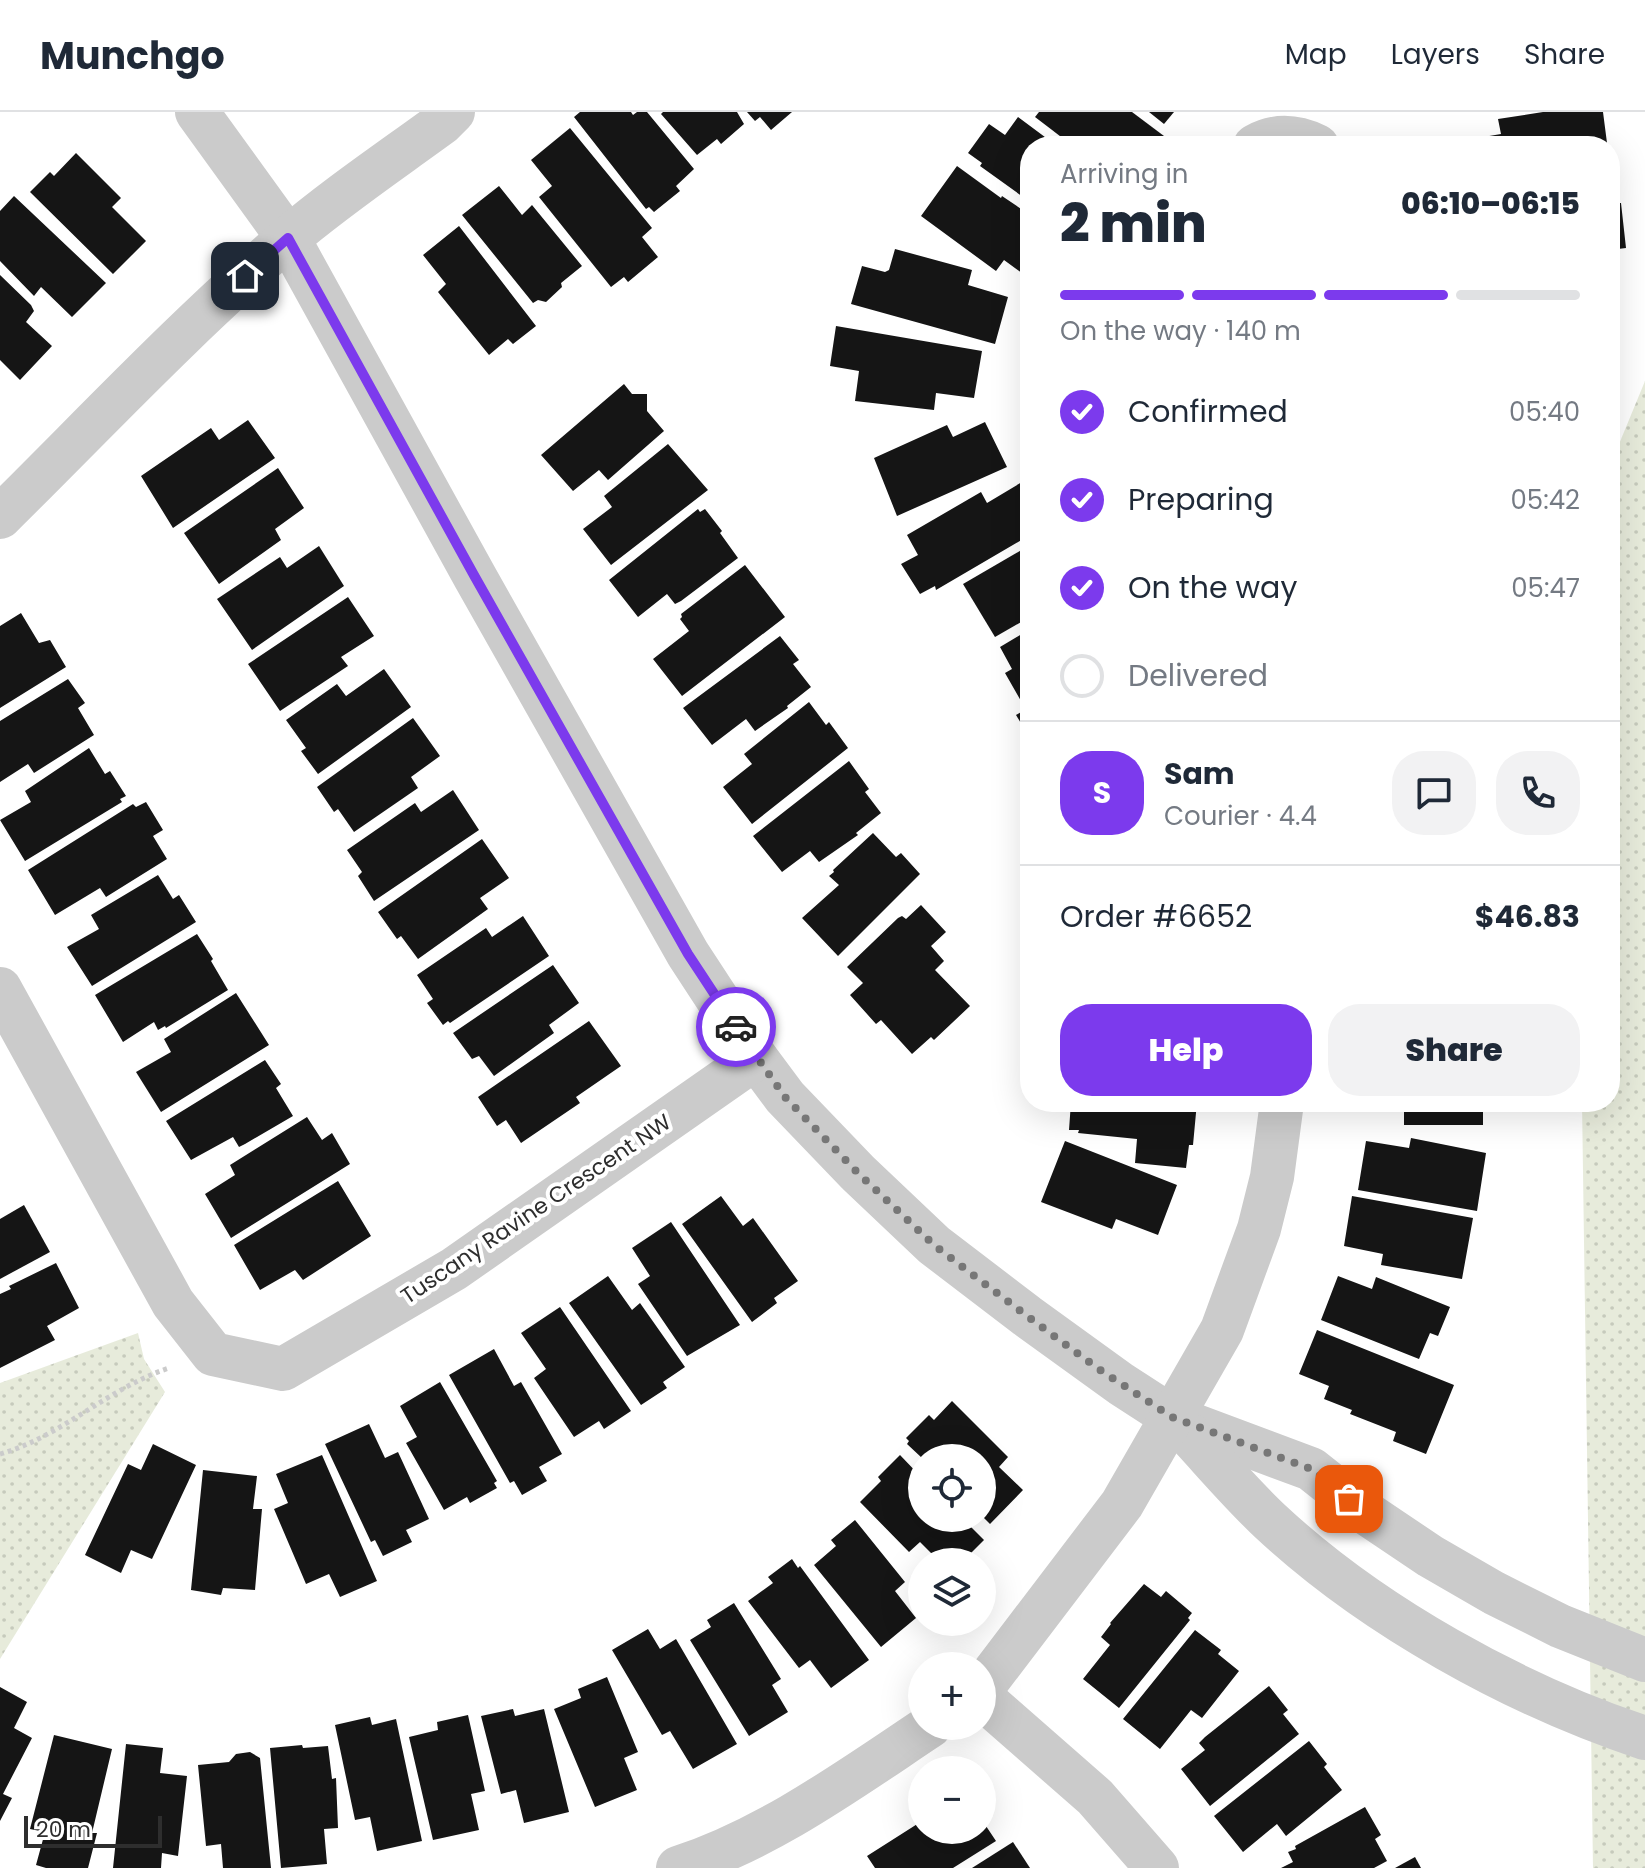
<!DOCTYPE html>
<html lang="en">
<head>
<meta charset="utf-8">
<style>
  :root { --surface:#fff; --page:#f2f2f3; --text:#1f2937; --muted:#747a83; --line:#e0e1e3; --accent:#7c3aed }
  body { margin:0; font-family:Poppins,sans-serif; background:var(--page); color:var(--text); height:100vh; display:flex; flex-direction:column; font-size:30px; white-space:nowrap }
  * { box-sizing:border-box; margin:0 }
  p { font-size:26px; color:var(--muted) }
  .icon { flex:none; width:44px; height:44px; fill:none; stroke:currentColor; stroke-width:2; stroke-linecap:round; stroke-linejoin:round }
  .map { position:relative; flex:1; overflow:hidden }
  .details { position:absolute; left:1020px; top:24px; width:600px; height:976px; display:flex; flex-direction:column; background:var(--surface); border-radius:32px; box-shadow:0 8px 32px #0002 }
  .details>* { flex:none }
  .buttons { position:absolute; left:908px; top:1332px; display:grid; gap:16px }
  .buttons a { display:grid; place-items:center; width:88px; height:88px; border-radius:50%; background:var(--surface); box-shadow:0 8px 32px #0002; font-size:40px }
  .scale { position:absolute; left:24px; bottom:20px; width:138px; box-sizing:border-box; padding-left:8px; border:4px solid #2e2e2e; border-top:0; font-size:22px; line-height:28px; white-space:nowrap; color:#2e2e2e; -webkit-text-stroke:6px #fff; paint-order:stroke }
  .pin { position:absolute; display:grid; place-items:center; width:68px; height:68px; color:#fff; margin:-34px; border-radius:16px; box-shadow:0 4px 12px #0006 }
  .courier { position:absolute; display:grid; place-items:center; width:80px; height:80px; margin:-40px; border:6px solid #7c3aed; border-radius:50%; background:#fff; color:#222; box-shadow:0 2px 10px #0007 }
  .head em { font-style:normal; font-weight:800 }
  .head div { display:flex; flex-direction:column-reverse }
  .head { display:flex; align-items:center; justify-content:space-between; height:136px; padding:0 40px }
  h1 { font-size:52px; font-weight:800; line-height:60px }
  .bar { display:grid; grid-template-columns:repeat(4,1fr); gap:12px 8px; align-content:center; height:96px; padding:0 40px }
  .bar i { height:10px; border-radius:6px; background:var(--line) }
  .bar .current { background:var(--accent) }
  .bar p { grid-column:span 4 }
  .line { display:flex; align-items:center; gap:20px; padding:0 40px; border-top:2px solid var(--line) }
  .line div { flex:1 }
  .round { display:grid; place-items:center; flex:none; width:84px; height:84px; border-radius:32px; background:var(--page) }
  ol { padding:0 40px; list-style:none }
  li { display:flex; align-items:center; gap:24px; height:88px }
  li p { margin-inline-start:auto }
  li .icon { padding:8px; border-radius:50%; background:var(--accent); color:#fff; stroke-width:4 }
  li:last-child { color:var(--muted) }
  li i { width:44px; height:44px; border:4px solid var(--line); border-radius:50% }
  .cta { display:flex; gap:16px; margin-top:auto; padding:16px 40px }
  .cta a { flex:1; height:92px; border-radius:32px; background:var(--accent); color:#fff; font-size:32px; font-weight:800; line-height:92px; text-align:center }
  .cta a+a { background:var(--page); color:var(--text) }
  header { display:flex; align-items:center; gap:48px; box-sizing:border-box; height:112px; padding:0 40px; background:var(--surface); border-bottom:2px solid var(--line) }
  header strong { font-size:38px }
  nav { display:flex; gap:44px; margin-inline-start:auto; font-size:28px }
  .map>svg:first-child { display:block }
  .park { fill:url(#park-dots) }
  .building { fill:#151515 }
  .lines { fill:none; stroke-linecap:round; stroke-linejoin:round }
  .path { stroke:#cbcbcb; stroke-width:5; stroke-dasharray:4 4; stroke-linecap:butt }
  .minor { stroke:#cbcbcb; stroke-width:44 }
  .done { stroke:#777; stroke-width:8; stroke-dasharray:0 14.4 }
  .route { stroke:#7c3aed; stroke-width:10 }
  .labels { text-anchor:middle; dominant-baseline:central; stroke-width:8; stroke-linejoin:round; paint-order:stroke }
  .street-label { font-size:22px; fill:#2e2e2e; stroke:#fff }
</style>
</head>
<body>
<header>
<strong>Munchgo</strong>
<nav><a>Map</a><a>Layers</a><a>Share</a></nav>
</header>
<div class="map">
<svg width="1645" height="1756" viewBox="0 0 1645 1756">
  <defs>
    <pattern id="park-dots" width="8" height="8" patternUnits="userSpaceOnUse" patternTransform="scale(2)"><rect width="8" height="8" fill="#e7ebdb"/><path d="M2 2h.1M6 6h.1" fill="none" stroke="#c6cabc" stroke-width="1.8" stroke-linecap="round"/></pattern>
  </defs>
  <rect width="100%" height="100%" fill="#fff"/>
  <g class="park">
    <path d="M 1645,269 L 1645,1756 L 1593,1756 L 1582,990 L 1610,990 L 1610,354 Z"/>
    <path d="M 138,1221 L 144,1247 L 165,1280 L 0,1547 L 0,1271 Z"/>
  </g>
  <g class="building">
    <path d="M 580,0 L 631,0 L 633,3 L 637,0 L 647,0 L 694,57 L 676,74 L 680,79 L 654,100 L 649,95 L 646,97 L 574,5 Z"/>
    <path d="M 663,0 L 737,0 L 744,12 L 721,32 L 717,27 L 697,43 L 661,2 Z"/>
    <path d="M 747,0 L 792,0 L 771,18 L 760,5 L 755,9 Z"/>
    <path d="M 1039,0 L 1132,0 L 1164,24 L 1156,34 L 1073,34 L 1035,5 Z"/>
    <path d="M 1149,0 L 1174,0 L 1164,12 Z"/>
    <path d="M 1543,0 L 1603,0 L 1607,31 L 1591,34 L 1461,34 L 1460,29 L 1501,22 L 1498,7 Z"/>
    <path d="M 1018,5 L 1057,34 L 1030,34 L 1030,90 L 980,54 L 982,51 L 968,41 L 989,12 L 1005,23 Z"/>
    <path d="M 570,16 L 652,116 L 642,125 L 658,145 L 628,170 L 624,165 L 611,175 L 539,85 L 552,74 L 531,48 Z"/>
    <path d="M 76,41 L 121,86 L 112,95 L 146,129 L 113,162 L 30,80 L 50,60 L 54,64 Z"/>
    <path d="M 957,54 L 1001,86 L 1002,84 L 1030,103 L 1030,167 L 1004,148 L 996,159 L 921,104 Z"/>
    <path d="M 1614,70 L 1617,91 L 1621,91 L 1626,136 L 1610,138 L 1610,71 Z"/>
    <path d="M 499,74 L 522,103 L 532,93 L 582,154 L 561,171 L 562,175 L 546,190 L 538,188 L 533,191 L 462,103 Z"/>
    <path d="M 14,84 L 106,171 L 72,205 L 41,175 L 34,184 L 0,149 L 0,99 Z"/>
    <path d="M 459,114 L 536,214 L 513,232 L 508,227 L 489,243 L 438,180 L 446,172 L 423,143 Z"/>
    <path d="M 895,137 L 972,158 L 968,173 L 1008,185 L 995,232 L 851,192 L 862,154 L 885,160 L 889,158 Z"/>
    <path d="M 0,163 L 31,193 L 34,199 L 26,210 L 52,234 L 20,268 L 0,248 Z"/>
    <path d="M 836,214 L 982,239 L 974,286 L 936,281 L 934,298 L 855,289 L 859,259 L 830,254 Z"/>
    <path d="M 624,272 L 632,282 L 647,282 L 647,299 L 664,319 L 608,368 L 599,358 L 573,379 L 541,343 Z"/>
    <path d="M 248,308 L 275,346 L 173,416 L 141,364 L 211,316 L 219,328 Z"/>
    <path d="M 985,310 L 1007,355 L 897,404 L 874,346 L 947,313 L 953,325 Z"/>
    <path d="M 668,332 L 708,378 L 611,453 L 583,417 L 612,395 L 604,384 Z"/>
    <path d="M 278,356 L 304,396 L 275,417 L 281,428 L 219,472 L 184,421 Z"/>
    <path d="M 1027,367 L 1030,372 L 1030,423 L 936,478 L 935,474 L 920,482 L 901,452 L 918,443 L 907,423 L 981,380 L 987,391 Z"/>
    <path d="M 698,397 L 700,400 L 705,397 L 722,419 L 720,421 L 738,446 L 681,489 L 675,492 L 667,482 L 638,505 L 609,468 Z"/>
    <path d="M 1030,433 L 1030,505 L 995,525 L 963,472 Z"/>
    <path d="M 319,434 L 344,474 L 252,538 L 217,487 L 280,445 L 287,456 Z"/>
    <path d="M 745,453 L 785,505 L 682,584 L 653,547 L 689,519 L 680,507 L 682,505 L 681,502 Z"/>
    <path d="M 348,485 L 374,524 L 341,545 L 348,554 L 280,599 L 248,552 Z"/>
    <path d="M 21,501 L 39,531 L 50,528 L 66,555 L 0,596 L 0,514 Z"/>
    <path d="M 1030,517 L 1030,584 L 1021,589 L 1005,561 L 1012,557 L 1000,535 Z"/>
    <path d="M 780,524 L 799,548 L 793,552 L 811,575 L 787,594 L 788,596 L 755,619 L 746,607 L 712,633 L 683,596 Z"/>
    <path d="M 384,557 L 411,595 L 318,662 L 301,639 L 306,636 L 286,608 L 337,572 L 346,584 Z"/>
    <path d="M 68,567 L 85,591 L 78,596 L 94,623 L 34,661 L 28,652 L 0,670 L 0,609 Z"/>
    <path d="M 809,590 L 826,613 L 829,610 L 848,636 L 752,712 L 723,675 L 752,652 L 744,642 Z"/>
    <path d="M 1030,595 L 1030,626 L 1016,603 Z"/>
    <path d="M 413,606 L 440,644 L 411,665 L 418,676 L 354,720 L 338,697 L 334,700 L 317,675 Z"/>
    <path d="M 89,636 L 105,662 L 110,659 L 126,684 L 120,687 L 122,690 L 25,749 L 0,708 L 31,690 L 25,679 Z"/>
    <path d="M 849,649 L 869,677 L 865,680 L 881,701 L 856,721 L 858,723 L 819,750 L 810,739 L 782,760 L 753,724 Z"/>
    <path d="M 453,678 L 479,718 L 374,789 L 358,764 L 362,760 L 347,738 L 415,691 L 421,700 Z"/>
    <path d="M 146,690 L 163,718 L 153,724 L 167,747 L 106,785 L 100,776 L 55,803 L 28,758 L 133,692 L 136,695 Z"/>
    <path d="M 873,721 L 896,745 L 901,741 L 920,762 L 838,844 L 802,806 L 839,773 L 829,764 L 834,760 L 833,758 Z"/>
    <path d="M 482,727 L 509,766 L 480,786 L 488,797 L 418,847 L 401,824 L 397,827 L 378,800 Z"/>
    <path d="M 158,763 L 173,787 L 179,783 L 196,810 L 92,874 L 67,835 L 99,817 L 91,803 Z"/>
    <path d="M 921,793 L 946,820 L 931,834 L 944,849 L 935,858 L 970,894 L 934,928 L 931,925 L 912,942 L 881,908 L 876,912 L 850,883 L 863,871 L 847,855 L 898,806 L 902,804 L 906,807 Z"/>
    <path d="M 523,804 L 549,844 L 450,911 L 448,909 L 443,913 L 427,891 L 433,887 L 417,863 L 486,816 L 492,825 Z"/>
    <path d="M 197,822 L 213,847 L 211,849 L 228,878 L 166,916 L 165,914 L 158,918 L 154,910 L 123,930 L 95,883 Z"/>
    <path d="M 553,853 L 579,891 L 549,913 L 554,921 L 494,964 L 479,944 L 472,947 L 453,921 Z"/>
    <path d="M 236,881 L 269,933 L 161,1000 L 136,960 L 171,940 L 164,927 Z"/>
    <path d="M 589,909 L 621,954 L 576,985 L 580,991 L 521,1031 L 506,1008 L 497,1014 L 478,985 Z"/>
    <path d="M 265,948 L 281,972 L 276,976 L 293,1004 L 245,1032 L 239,1035 L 233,1025 L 191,1048 L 166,1009 Z"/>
    <path d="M 1071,990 L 1197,990 L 1193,1033 L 1189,1033 L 1186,1056 L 1135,1051 L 1137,1027 L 1078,1021 L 1079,1018 L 1069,1018 Z"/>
    <path d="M 1370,990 L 1483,990 L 1483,1013 L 1404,1013 L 1404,999 L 1370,999 Z"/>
    <path d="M 307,1005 L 322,1028 L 332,1021 L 350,1052 L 231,1126 L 205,1082 L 235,1063 L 230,1053 Z"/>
    <path d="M 1411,1026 L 1486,1041 L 1477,1099 L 1358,1078 L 1366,1029 L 1409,1036 Z"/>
    <path d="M 1065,1029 L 1177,1073 L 1158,1123 L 1116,1107 L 1112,1117 L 1041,1090 Z"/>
    <path d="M 338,1069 L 371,1124 L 303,1168 L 295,1158 L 260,1178 L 234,1133 Z"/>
    <path d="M 721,1084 L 743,1114 L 753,1106 L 798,1169 L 774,1186 L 777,1191 L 752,1210 L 682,1112 Z"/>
    <path d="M 1352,1084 L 1473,1106 L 1462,1167 L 1381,1153 L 1383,1142 L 1344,1134 Z"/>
    <path d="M 24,1093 L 50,1140 L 0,1167 L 0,1107 Z"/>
    <path d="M 671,1110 L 740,1213 L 687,1244 L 638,1172 L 650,1164 L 632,1136 Z"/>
    <path d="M 56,1151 L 79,1196 L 47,1214 L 55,1228 L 0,1256 L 0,1182 L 11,1177 L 9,1174 Z"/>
    <path d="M 608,1164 L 632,1198 L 640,1191 L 685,1255 L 663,1270 L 667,1276 L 641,1293 L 569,1191 Z"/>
    <path d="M 1338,1164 L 1372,1177 L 1376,1165 L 1450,1195 L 1438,1224 L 1430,1221 L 1419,1247 L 1321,1208 Z"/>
    <path d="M 560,1195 L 631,1299 L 604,1317 L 599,1309 L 574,1325 L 534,1266 L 546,1257 L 521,1221 Z"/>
    <path d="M 1317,1218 L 1454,1273 L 1426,1342 L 1393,1329 L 1396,1320 L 1350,1302 L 1352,1298 L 1324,1287 L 1329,1274 L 1299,1262 Z"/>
    <path d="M 494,1237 L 514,1274 L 521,1270 L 562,1342 L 539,1355 L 547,1369 L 522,1383 L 514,1369 L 510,1371 L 449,1263 Z"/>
    <path d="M 440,1270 L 497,1369 L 494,1371 L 497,1376 L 470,1391 L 467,1385 L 444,1398 L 406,1331 L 417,1325 L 400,1294 Z"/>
    <path d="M 952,1289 L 1008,1345 L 999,1355 L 1023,1378 L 990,1412 L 982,1404 L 982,1346 L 922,1346 L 907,1332 L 909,1329 L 906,1326 L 929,1303 L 934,1308 Z"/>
    <path d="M 369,1312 L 385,1346 L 398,1340 L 429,1407 L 406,1418 L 412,1430 L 383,1444 L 375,1428 L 371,1430 L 325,1332 Z"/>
    <path d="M 153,1332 L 196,1353 L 152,1447 L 131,1438 L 121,1461 L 85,1443 L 128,1352 L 141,1358 Z"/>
    <path d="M 322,1343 L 377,1469 L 340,1485 L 329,1462 L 306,1472 L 274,1397 L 288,1391 L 276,1362 Z"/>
    <path d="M 900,1343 L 922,1366 L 922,1406 L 962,1406 L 984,1428 L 962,1450 L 940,1450 L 920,1430 L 909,1440 L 860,1390 L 881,1369 L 878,1365 Z"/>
    <path d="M 203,1358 L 257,1364 L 253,1397 L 262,1397 L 255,1478 L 223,1476 L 221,1483 L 191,1478 Z"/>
    <path d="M 855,1408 L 905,1470 L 895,1479 L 916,1506 L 881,1535 L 814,1453 L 836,1434 L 831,1428 Z"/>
    <path d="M 792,1447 L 798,1456 L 800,1454 L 869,1548 L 831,1576 L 810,1548 L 799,1556 L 748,1489 L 773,1471 L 768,1465 Z"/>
    <path d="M 1144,1472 L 1161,1485 L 1166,1479 L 1192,1501 L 1188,1506 L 1190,1508 L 1119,1596 L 1083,1567 L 1110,1533 L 1101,1525 L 1111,1512 L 1110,1511 Z"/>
    <path d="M 734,1491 L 781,1567 L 772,1573 L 788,1600 L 749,1624 L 690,1528 L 711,1515 L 707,1508 Z"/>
    <path d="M 648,1517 L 660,1537 L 676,1527 L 737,1632 L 693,1657 L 670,1619 L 662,1623 L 612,1538 Z"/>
    <path d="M 1195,1518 L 1221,1538 L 1218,1542 L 1239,1559 L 1202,1606 L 1191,1598 L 1160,1637 L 1123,1607 Z"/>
    <path d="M 607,1565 L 638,1640 L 624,1646 L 637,1678 L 595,1695 L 554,1597 L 581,1586 L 578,1577 Z"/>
    <path d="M 1269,1574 L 1288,1598 L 1283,1602 L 1299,1622 L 1210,1694 L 1181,1657 L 1205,1638 L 1199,1631 L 1205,1625 Z"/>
    <path d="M 0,1575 L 27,1590 L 14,1616 L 32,1626 L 3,1682 L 12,1686 L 0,1709 Z"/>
    <path d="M 513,1597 L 515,1604 L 544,1597 L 569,1700 L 524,1711 L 516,1678 L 501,1682 L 481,1604 Z"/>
    <path d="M 468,1603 L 485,1679 L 471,1682 L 479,1718 L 433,1728 L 409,1625 L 438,1618 L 437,1610 Z"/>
    <path d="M 370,1605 L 372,1613 L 396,1607 L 422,1729 L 377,1739 L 370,1705 L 355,1708 L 335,1613 Z"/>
    <path d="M 54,1623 L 112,1637 L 92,1721 L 97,1721 L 88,1756 L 46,1756 L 36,1753 L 45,1720 L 30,1717 Z"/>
    <path d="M 1309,1629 L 1327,1652 L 1324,1655 L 1342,1678 L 1286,1724 L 1277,1712 L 1243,1740 L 1214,1704 Z"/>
    <path d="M 126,1632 L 163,1636 L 160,1661 L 187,1664 L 178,1744 L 162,1741 L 161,1756 L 113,1756 Z"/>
    <path d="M 302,1633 L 303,1636 L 328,1634 L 332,1667 L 336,1666 L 338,1716 L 324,1717 L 327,1752 L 281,1756 L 270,1636 Z"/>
    <path d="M 250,1640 L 260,1646 L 271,1756 L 223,1756 L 221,1732 L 206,1734 L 198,1653 L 229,1650 L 236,1642 Z"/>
    <path d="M 1365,1695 L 1381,1723 L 1375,1727 L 1387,1749 L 1374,1756 L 1281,1756 L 1293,1750 L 1288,1740 L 1296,1737 L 1295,1734 Z"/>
    <path d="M 982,1708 L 996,1729 L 953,1756 L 875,1756 L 867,1744 L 922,1709 L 922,1718 L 982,1718 Z"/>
    <path d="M 1013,1730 L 1030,1756 L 972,1756 Z"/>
    <path d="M 1415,1745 L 1421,1756 L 1395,1756 Z"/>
  </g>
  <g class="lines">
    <path class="path" d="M 0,1342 C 61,1325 108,1276 169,1256"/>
    <g class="minor">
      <path d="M 197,0 L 288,126 L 475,465 L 688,842 L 756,946 L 785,985 L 858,1061 L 934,1133 L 1027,1204 L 1121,1272 L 1172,1305 L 1311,1357 L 1369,1403 L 1430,1444 L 1494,1481 L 1560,1514 L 1645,1548"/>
      <path d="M 1255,34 C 1276,22 1296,24 1317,34"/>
      <path d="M 0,405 C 94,312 185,215 286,128 C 335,86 390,49 442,11 L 453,0"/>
      <path d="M 0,877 L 173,1191 L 213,1242 L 283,1257 L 454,1157 L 756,946"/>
      <path d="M 1179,1312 C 1210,1345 1239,1380 1271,1410 C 1372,1504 1515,1583 1645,1626"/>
      <path d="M 982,1576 L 1122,1392 L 1222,1218 L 1259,1117 L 1272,1065 L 1282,990"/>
      <path d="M 982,1586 L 1095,1685 L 1157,1756"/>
      <path d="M 678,1756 C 770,1726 850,1667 930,1614"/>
    </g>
  </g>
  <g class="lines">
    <path class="done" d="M 736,915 L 785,985 L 858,1061 L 934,1133 L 1027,1204 L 1100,1258 L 1172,1305 L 1311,1357 L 1349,1387"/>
    <path class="route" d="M 245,164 L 288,126 L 475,465 L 688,842 L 736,915"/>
  </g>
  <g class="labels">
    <g class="street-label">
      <text transform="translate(536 1097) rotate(-34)">Tuscany Ravine Crescent NW</text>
    </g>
  </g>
</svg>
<div class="buttons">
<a><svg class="icon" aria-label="locate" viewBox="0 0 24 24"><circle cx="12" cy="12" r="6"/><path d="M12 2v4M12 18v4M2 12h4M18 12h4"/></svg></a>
<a><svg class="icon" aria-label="layers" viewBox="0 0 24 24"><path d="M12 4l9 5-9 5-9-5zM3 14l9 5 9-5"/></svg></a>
<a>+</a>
<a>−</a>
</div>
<div class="scale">20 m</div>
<div class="pin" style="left:1349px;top:1387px;background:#ea580c"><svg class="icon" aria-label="bag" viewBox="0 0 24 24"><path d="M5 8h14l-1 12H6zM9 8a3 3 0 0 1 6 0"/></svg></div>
<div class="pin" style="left:245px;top:164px;background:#1f2937"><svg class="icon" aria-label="home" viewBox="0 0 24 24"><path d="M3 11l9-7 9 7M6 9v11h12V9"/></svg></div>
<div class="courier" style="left:736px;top:915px"><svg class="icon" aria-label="car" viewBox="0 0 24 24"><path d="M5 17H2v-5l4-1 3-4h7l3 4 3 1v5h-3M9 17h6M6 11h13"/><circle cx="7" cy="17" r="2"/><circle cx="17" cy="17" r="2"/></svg></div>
<section class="details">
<div class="head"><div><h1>2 min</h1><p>Arriving in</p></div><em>06:10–06:15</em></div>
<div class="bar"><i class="current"></i><i class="current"></i><i class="current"></i><i></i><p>On the way · 140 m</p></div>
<ol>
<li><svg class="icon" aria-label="check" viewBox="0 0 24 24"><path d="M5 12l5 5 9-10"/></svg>Confirmed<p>05:40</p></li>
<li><svg class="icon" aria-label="check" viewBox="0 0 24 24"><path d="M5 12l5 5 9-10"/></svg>Preparing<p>05:42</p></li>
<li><svg class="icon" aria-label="check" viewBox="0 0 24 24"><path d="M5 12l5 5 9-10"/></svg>On the way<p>05:47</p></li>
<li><i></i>Delivered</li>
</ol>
<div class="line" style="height:144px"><b class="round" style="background:var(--accent);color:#fff">S</b><div><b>Sam</b><p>Courier · 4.4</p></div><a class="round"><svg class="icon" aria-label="chat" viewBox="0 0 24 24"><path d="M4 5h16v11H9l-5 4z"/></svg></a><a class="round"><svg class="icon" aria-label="phone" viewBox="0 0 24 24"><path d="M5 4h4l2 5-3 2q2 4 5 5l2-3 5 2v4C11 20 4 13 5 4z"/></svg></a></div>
<div class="line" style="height:104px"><div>Order #6652</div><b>$46.83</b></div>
<div class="cta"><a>Help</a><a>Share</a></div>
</section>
</div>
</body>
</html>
